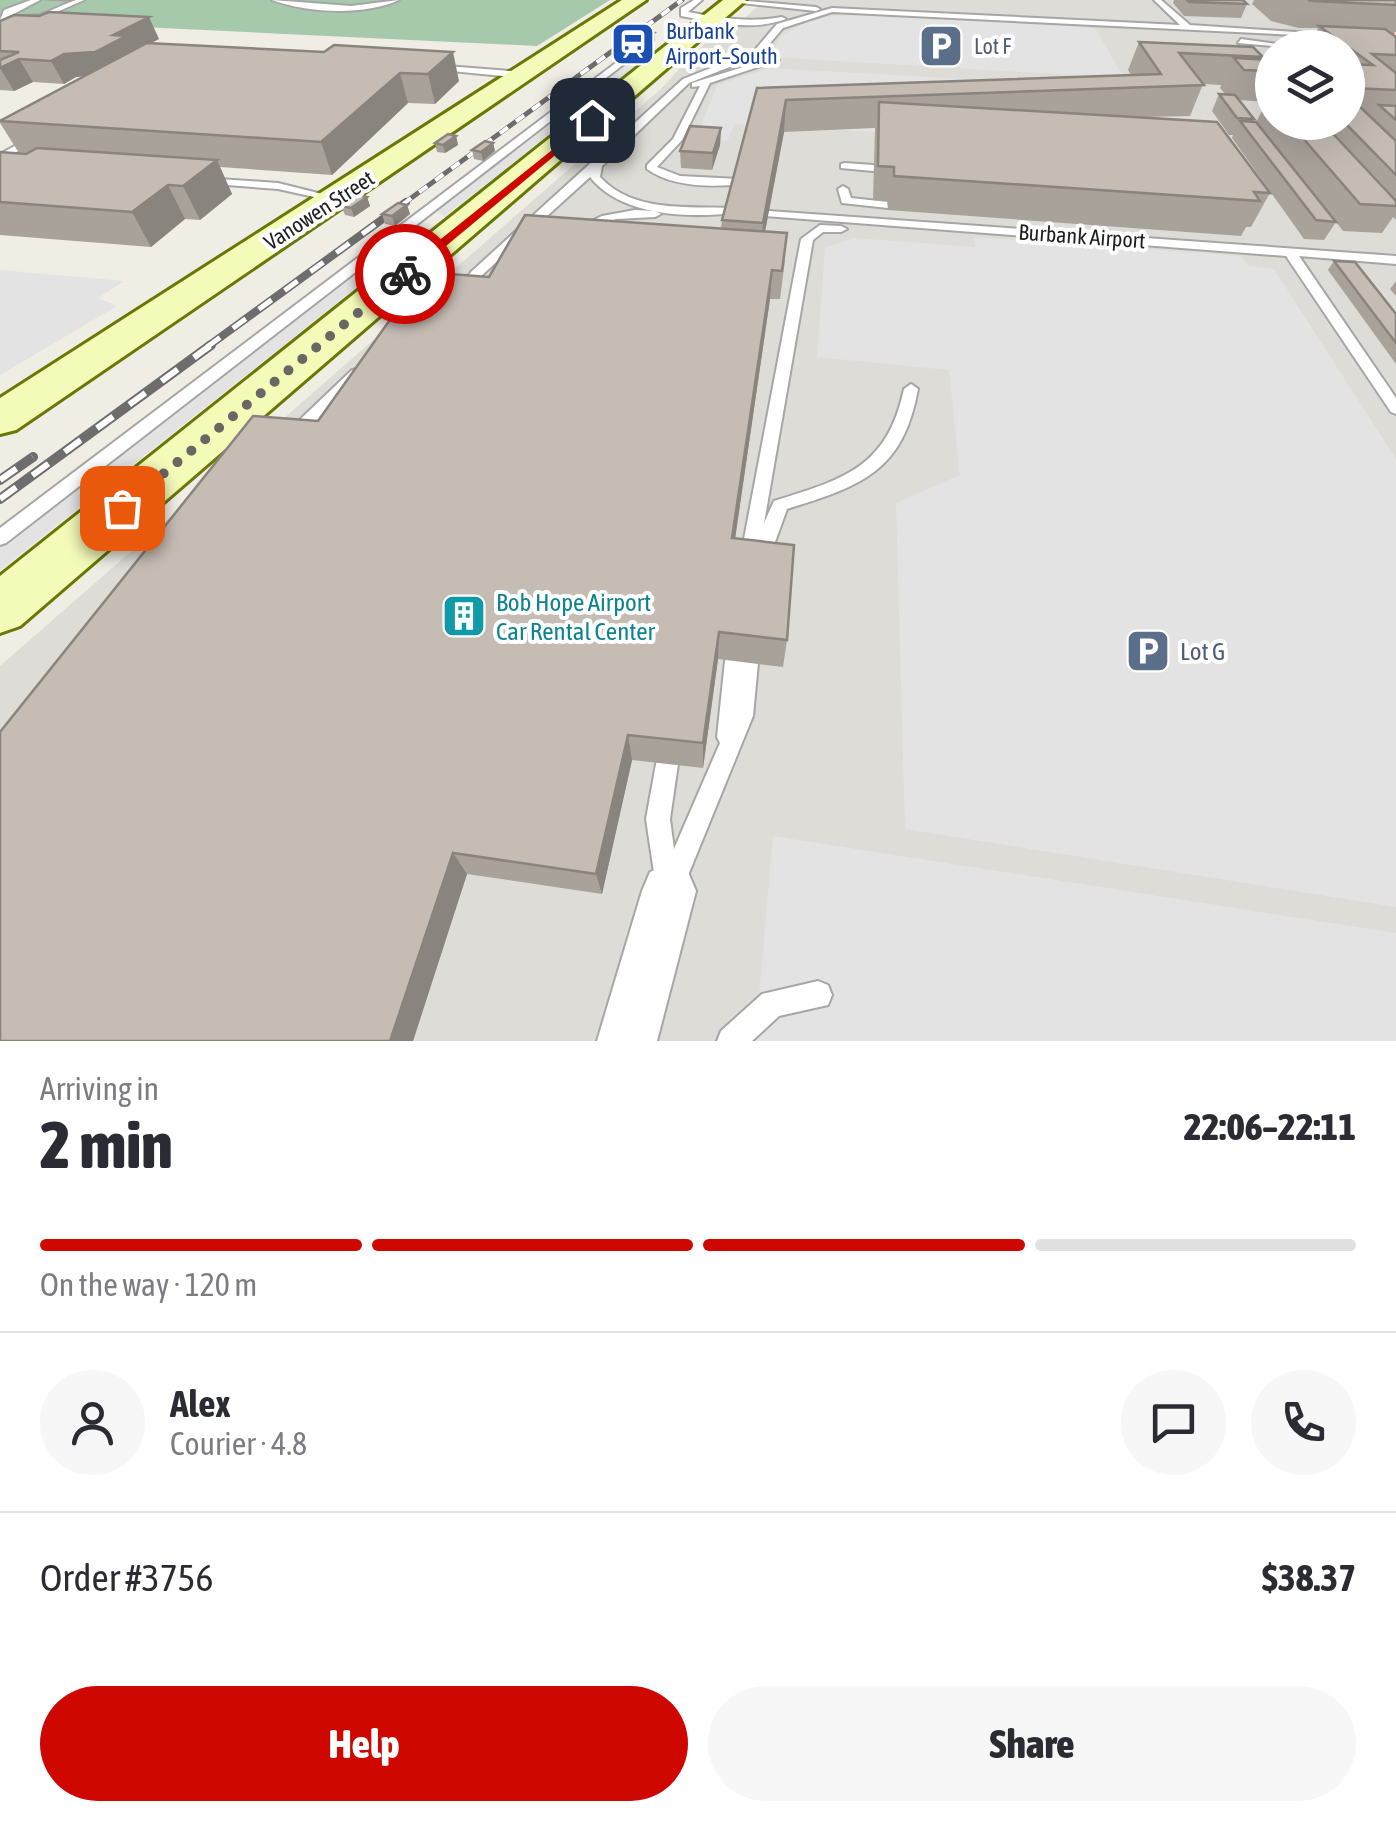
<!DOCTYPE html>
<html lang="en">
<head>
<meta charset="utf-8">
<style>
  :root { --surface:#fff; --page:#f7f7f7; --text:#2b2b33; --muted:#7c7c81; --line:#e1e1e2; --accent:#ce0800 }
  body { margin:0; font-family:"Asap Condensed",sans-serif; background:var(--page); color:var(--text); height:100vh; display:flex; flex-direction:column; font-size:38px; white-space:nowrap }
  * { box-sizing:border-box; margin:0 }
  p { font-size:32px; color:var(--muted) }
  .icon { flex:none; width:55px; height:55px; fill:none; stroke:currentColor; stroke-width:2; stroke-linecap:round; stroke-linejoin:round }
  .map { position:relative; height:1041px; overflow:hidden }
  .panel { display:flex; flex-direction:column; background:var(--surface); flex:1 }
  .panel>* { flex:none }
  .buttons { position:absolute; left:1255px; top:30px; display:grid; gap:20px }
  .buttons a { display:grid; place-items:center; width:110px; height:110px; border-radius:50%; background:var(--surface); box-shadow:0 10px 40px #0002; font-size:50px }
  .pin { position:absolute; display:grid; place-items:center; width:85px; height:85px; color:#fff; margin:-42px; border-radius:20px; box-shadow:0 5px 15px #0006 }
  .courier { position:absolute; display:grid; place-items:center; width:100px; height:100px; margin:-50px; border:8px solid #ce0800; border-radius:50%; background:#fff; color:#222; box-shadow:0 2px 12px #0007 }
  .headline em { font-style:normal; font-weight:800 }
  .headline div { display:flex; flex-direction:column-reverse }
  .headline { display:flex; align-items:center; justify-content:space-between; height:170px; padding:0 40px }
  h1 { font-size:65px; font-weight:800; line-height:75px }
  .bar { display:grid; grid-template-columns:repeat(4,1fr); gap:15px 10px; align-content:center; height:120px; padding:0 40px }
  .bar i { height:12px; border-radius:8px; background:var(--line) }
  .bar .active { background:var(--accent) }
  .bar p { grid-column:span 4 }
  .line { display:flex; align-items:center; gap:25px; padding:0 40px; border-top:2px solid var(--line) }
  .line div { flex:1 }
  .round { display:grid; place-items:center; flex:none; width:105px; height:105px; border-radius:52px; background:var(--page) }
  .primary-button { display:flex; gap:20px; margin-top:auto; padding:20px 40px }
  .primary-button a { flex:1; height:115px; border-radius:60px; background:var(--accent); color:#fff; font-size:40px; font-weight:800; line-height:115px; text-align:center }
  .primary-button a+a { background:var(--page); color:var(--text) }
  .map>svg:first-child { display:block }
  .airport { fill:#dedcd6; fill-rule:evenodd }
  .cemetery { fill:#a6c9ac }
  .parking { fill:#e3e3e3 }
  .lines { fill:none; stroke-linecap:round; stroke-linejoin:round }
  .lane-casing { stroke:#a6a6a6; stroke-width:4 }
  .street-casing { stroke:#a6a6a6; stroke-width:4 }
  .secondary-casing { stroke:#677803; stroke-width:6 }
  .path { stroke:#fb7f6a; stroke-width:2.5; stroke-dasharray:2.5 2.5; stroke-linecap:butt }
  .lane { fill:#fff; fill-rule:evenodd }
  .street { fill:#fff; fill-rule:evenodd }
  .secondary { fill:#f4fab8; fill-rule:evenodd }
  .rail-far2-casing { stroke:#6d6d6d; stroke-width:5 }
  .rail-far1-casing { stroke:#6d6d6d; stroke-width:8 }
  .rail-casing { stroke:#6d6d6d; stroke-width:10 }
  .rail-far2 { stroke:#fff; stroke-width:4; stroke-dasharray:10; stroke-linecap:butt }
  .rail-far1 { stroke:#fff; stroke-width:5; stroke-dasharray:16; stroke-linecap:butt }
  .rail { stroke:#fff; stroke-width:6; stroke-dasharray:20; stroke-linecap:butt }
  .wall { fill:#a9a29b; fill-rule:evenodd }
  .shaded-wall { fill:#8a847e }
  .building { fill:#c5bcb4; stroke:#8a847e; stroke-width:2.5 }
  .route { fill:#ce0800 }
  .done { stroke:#686764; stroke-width:10; stroke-dasharray:0 18 }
  .labels { text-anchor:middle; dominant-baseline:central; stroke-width:8; stroke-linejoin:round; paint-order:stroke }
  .far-transit-label { font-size:22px; fill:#164399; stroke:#fff; text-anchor:start }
  .far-service-label { font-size:22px; fill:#4e5e75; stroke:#fff; text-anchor:start }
  .far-street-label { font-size:22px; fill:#1f1f1f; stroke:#fff }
  .culture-label { font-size:25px; fill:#0d838f; stroke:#fff; text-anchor:start }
  .service-label { font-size:25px; fill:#4e5e75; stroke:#fff; text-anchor:start }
</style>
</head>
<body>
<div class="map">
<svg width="1396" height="1041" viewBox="0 0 1396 1041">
  <rect width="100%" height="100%" fill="#f0ede5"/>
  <path class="airport" d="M 765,0 L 1396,0 L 1396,1041 L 0,1041 L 0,666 L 663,87 L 689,58 L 711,38 L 724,36 ZM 1272,48 L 1348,48 L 1348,122 L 1272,122 Z"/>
  <path class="cemetery" d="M 0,0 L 610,0 L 537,46 L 37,22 L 0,18 Z"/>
  <g class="parking">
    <path d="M 876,15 L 1095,28 L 1124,78 L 770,57 L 782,35 L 808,22 L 832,16 Z"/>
    <path d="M 627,63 L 639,63 L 444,217 L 437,211 Z"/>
    <path d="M 769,68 L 1124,88 L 1159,148 L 735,124 L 727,141 L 696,138 L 717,85 Z"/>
    <path d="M 404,236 L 410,245 L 0,570 L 0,545 Z"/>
    <path d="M 974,237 L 1241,256 L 1248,266 L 1274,269 L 1396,459 L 1396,907 L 905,829 L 896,503 L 960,475 L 949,370 L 817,357 L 825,248 L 854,238 L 975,247 Z"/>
    <path d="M 0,270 L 124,281 L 98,298 L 117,306 L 0,375 Z"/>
    <path d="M 773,836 L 1396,933 L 1396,1041 L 755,1041 Z"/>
  </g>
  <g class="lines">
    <defs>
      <g id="lane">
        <path d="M 31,0 L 40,0 L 8,17 L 40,15 L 75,0 L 84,0 L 41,19 L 0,20 L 4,10 Z"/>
        <path d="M 272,0 L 351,6 L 399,0 C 364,16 307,13 272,0 Z"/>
        <path d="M 694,0 L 702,0 L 688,12 C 721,18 748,23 782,17 L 786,19 C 751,32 715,22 681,16 L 681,8 Z"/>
        <path d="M 735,0 L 816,7 L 820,9 L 816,11 L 731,2 Z"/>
        <path d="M 1154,0 L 1161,0 L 1190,25 L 1340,35 L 1336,37 L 832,12 L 783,28 L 760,55 L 689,83 L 602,166 L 600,177 C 633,213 688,206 732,208 L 736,209 L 736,213 C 689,218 622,217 590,177 L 480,277 L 466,299 L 461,300 L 455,296 L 471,272 L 683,79 L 754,51 L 777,24 L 832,8 L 1180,25 Z"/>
        <path d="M 1241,39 L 1291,46 L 1295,48 L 1238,43 Z"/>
        <path d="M 772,58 L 779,60 L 710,83 L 682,140 L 657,167 L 680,176 L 739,179 L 743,180 L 743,184 C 713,187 673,188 647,169 L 647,165 L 673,139 L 700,86 L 692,87 L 692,83 Z"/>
        <path d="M 617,62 L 624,64 L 6,543 L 0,545 L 0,528 Z"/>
        <path d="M 434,65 L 524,72 L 528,75 L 524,78 L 431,69 Z"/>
        <path d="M 35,135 L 38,136 L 38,140 L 0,161 L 0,154 Z"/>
        <path d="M 845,163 L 873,165 L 878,168 L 873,171 L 841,168 L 841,164 Z"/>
        <path d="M 205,178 L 278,183 L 342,199 L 337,202 L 278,189 L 201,183 L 200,181 Z"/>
        <path d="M 843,186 L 848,189 L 851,198 L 888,202 L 894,205 L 888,208 L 842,203 L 838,189 Z"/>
        <path d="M 635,210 L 655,211 L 661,214 L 655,217 L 616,219 L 579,233 L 573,230 L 602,216 Z"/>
        <path d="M 769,211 L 1396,256 L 1396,264 L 1299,256 L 1396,398 L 1396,414 L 1391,412 L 1286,256 L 765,216 L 765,212 Z"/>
        <path d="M 820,225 L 841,226 L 847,229 L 841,232 L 823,232 L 813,240 L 764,523 L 774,501 C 844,479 887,468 904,389 L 911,384 L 918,389 C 903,472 861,486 787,509 L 767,564 L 764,569 L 758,571 L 743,565 L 740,560 L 801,239 Z"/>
        <path d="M 357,369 L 364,373 L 362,376 L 300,439 L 288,439 L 286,435 L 288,431 L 352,370 Z"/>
        <path d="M 735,652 L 755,657 L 758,663 L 753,716 L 680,895 L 671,898 L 659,895 L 656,886 L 646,819 L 656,764 L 659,756 L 667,753 L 675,756 L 678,764 L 670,819 L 674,849 L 720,743 L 717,737 L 725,661 L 728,655 Z"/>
        <path d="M 818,981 L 828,985 L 832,995 L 828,1005 L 779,1016 L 752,1041 L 717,1041 L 721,1031 L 762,994 Z"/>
      </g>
      <path id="street" d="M 669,864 L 688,872 L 696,891 L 657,1041 L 597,1041 L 642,891 L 650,872 Z"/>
      <g id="secondary">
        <path d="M 622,0 L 646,0 L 16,430 L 0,434 L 0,398 Z"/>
        <path d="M 723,0 L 746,0 L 20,626 L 0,633 L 0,576 Z"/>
      </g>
    </defs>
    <use href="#lane" class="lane-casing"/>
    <use href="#street" class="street-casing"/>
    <use href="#secondary" class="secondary-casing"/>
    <path class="path" d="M 1382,32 L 1396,33"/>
    <use href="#lane" class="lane"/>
    <use href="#street" class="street"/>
    <use href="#secondary" class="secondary"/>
    <defs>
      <path id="rail-far2" d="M 403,204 L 682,0"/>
      <path id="rail-far1" d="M 207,347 L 406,202"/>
      <g id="rail">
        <path d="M 0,480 L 33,457"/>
        <path d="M 0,499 L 211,345"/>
      </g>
    </defs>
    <use href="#rail-far2" class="rail-far2-casing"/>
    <use href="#rail-far1" class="rail-far1-casing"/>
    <use href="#rail" class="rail-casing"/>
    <use href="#rail-far2" class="rail-far2"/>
    <use href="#rail-far1" class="rail-far1"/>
    <use href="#rail" class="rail"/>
  </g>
  <g class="wall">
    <path d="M 40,0 L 76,0 L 70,2 Z"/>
    <path d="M 1174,0 L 1243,0 L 1247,4 L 1241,18 L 1184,16 L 1173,3 Z"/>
    <path d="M 1254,0 L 1396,0 L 1396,32 L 1389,32 L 1396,37 L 1396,220 L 1393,217 L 1382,233 L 1343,231 L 1336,222 L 1324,240 L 1304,239 L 1232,138 L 1233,135 L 1229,135 L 1212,111 L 1219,94 L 1226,95 L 1220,88 L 1221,85 L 1203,84 L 1190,116 L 1143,117 L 1270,193 L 1251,227 L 1246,227 L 1241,236 L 888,210 L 887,201 L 873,200 L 875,128 L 784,132 L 765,231 L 785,260 L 780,299 L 770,299 L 735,538 L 787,640 L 783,667 L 718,659 L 703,768 L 632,760 L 602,894 L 467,874 L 413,1041 L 0,1041 L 318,421 L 489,277 L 721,228 L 722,220 L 757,88 L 1131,75 L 1128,70 L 1139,42 L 1263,57 L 1262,60 L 1272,60 L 1272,122 L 1348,122 L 1348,48 L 1308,48 L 1318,28 L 1299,28 L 1271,21 L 1252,4 ZM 1239,100 L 1267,102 L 1256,122 L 1253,122 L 1254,119 Z"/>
    <path d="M 0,21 L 159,39 L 150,43 L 324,52 L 459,81 L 435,104 L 408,103 L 332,175 L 220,167 L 232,194 L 200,220 L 185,219 L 151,247 L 0,235 L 0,152 L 27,153 L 19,153 L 0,123 L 0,120 L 83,76 L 76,77 L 64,84 L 33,82 L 14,91 L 0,90 Z"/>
    <path d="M 654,33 L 655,41 L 639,53 L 631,52 L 630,45 Z"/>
    <path d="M 721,128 L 720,145 L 712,170 L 681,168 L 680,151 Z"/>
    <path d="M 456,136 L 458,145 L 445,153 L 437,152 L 435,143 Z"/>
    <path d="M 493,143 L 495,151 L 483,161 L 474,159 L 472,150 Z"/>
    <path d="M 367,197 L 370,206 L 354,217 L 345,215 L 341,206 Z"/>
    <path d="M 407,205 L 410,214 L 395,226 L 385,224 L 382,214 Z"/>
    <path d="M 1334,261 L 1396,314 L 1396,364 L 1328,270 Z"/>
    <path d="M 1396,281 L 1396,296 L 1390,289 Z"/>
  </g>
  <g class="shaded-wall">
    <path d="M 149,17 L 159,39 L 134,52 L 106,74 L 76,77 L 64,84 L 51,61 Z"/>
    <path d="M 654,33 L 655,41 L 639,53 L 638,46 Z"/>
    <path d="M 453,52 L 459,81 L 435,104 L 428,74 Z"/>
    <path d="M 19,59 L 33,82 L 14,91 L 0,68 Z"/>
    <path d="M 400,73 L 408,103 L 332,175 L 321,142 Z"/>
    <path d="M 786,100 L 784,132 L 760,258 L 763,223 Z"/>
    <path d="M 721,128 L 720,145 L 712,170 L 713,153 Z"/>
    <path d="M 456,136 L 458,145 L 445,153 L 443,145 Z"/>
    <path d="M 493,143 L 495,151 L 483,161 L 481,152 Z"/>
    <path d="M 217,160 L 232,194 L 200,220 L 183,186 Z"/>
    <path d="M 168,185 L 185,219 L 151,247 L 132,212 Z"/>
    <path d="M 367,197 L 370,206 L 354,217 L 351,208 Z"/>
    <path d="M 407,205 L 410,214 L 395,226 L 392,216 Z"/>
    <path d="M 772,270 L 770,299 L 731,567 L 732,538 Z"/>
    <path d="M 719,632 L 718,659 L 703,768 L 703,743 Z"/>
    <path d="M 628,735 L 632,760 L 602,894 L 596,874 Z"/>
    <path d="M 453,853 L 467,874 L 413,1041 L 390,1041 Z"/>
  </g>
  <g class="building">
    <path d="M 1187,0 L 1243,0 L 1247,4 L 1189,2 Z"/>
    <path d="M 1308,0 L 1396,0 L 1396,5 L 1313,1 Z"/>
    <path d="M 49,12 L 149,17 L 113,35 L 126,36 L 95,52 L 64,54 L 51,61 L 19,59 L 0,68 L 0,60 L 19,52 L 0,51 L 0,21 L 14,15 L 39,16 Z"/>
    <path d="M 1319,26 L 1385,29 L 1396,37 L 1396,55 L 1372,54 L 1396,73 L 1396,90 L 1352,88 L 1348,83 L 1348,64 L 1373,65 Z"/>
    <path d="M 646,32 L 654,33 L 638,46 L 630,45 Z"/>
    <path d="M 1139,42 L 1253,47 L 1263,57 L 1179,53 L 1204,85 L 786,100 L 763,223 L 722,220 L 757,88 L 1161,74 Z"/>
    <path d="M 147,43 L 324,52 L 334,45 L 453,52 L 428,74 L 400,73 L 321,142 L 0,121 Z"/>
    <path d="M 1234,58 L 1272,60 L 1272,71 L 1244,70 Z"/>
    <path d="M 1219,94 L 1235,95 L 1254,119 L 1237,118 Z"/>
    <path d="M 879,102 L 1217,122 L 1270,193 L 1254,192 L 1260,201 L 894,176 L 894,167 L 878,166 Z"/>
    <path d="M 1348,103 L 1356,103 L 1396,141 L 1396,175 L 1344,122 L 1348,122 Z"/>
    <path d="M 1379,105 L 1396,106 L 1396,120 Z"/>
    <path d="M 1240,121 L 1256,122 L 1336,222 L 1316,220 Z"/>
    <path d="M 1289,122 L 1322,122 L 1396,201 L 1396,206 L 1360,204 Z"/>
    <path d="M 690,126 L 721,128 L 713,153 L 680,151 Z"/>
    <path d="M 448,134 L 456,136 L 443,145 L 435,143 Z"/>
    <path d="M 485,141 L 493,143 L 481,152 L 472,150 Z"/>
    <path d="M 37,148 L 217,160 L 183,186 L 168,185 L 132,212 L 0,202 L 0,152 L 26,154 Z"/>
    <path d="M 358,195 L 367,197 L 351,208 L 341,206 Z"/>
    <path d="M 398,203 L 407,205 L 392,216 L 382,214 Z"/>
    <path d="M 525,215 L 787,233 L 782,271 L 772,270 L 732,538 L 794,545 L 787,640 L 719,632 L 703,743 L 628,735 L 596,874 L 453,853 L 390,1041 L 0,1041 L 0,732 L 253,416 L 318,421 L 424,272 L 489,277 Z"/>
    <path d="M 1334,261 L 1355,262 L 1396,314 L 1396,343 Z"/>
  </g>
  <path class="route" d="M 592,118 L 595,122 L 410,276 L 401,276 L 401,271 Z"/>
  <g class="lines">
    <path class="done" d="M 122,508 L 405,274"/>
  </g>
  <defs>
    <symbol id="station-square" viewBox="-11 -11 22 22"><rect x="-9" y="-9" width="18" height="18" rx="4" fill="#1a4fb4" stroke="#fff"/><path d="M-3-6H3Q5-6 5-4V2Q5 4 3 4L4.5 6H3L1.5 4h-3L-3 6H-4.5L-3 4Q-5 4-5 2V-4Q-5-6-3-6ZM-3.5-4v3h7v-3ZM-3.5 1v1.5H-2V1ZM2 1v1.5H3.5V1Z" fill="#fff"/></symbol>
    <symbol id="parking-square" viewBox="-11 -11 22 22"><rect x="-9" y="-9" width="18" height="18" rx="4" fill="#5c6f8a" stroke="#fff"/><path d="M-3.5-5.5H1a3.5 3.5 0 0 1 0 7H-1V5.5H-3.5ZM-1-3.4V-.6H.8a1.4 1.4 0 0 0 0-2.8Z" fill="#fff"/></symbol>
    <symbol id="building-square" viewBox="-11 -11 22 22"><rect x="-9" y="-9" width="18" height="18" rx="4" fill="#0f9aa8" stroke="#fff"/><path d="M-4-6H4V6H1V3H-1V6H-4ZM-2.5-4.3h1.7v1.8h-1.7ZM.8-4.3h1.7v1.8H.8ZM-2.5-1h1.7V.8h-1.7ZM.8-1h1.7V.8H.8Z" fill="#fff"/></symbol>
  </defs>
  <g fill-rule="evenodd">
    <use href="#station-square" x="608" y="19" width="50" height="50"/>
    <use href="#parking-square" x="916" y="21" width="50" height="50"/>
    <use href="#building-square" x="439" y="591" width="50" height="50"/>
    <use href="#parking-square" x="1123" y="626" width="50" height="50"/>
  </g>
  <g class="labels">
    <g class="far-transit-label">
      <text x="666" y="31">Burbank<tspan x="666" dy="25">Airport–South</tspan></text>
    </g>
    <g class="far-service-label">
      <text x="974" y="46">Lot F</text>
    </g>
    <g class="far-street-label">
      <text transform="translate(319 210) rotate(-33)">Vanowen Street</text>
      <text transform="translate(1082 236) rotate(4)">Burbank Airport</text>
    </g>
    <g class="culture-label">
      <text x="496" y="602">Bob Hope Airport<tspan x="496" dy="29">Car Rental Center</tspan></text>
    </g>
    <g class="service-label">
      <text x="1180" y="651">Lot G</text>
    </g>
  </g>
</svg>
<div class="buttons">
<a><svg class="icon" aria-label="layers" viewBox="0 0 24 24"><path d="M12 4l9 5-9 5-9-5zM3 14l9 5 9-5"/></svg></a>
</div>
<div class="pin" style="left:122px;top:508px;background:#ea580c"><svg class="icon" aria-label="bag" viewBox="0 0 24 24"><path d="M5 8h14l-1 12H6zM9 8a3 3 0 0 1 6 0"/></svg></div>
<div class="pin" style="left:592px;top:120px;background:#1f2937"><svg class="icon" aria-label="home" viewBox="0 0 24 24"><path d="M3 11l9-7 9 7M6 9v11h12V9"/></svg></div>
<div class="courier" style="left:405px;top:274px"><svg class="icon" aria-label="bike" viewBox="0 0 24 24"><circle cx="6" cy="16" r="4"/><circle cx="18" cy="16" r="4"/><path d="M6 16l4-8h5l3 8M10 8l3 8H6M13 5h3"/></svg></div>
</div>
<section class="panel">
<div class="headline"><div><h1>2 min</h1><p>Arriving in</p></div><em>22:06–22:11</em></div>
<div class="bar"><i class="active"></i><i class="active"></i><i class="active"></i><i></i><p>On the way · 120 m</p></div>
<div class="line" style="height:180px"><a class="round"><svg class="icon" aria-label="person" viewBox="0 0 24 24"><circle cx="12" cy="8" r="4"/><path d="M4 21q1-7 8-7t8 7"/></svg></a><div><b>Alex</b><p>Courier · 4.8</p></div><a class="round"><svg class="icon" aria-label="chat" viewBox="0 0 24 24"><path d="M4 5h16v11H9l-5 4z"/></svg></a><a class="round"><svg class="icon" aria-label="phone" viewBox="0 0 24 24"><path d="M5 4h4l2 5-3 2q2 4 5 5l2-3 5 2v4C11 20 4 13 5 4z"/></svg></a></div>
<div class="line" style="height:130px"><div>Order #3756</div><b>$38.37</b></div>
<div class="primary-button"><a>Help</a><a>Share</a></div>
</section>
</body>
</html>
